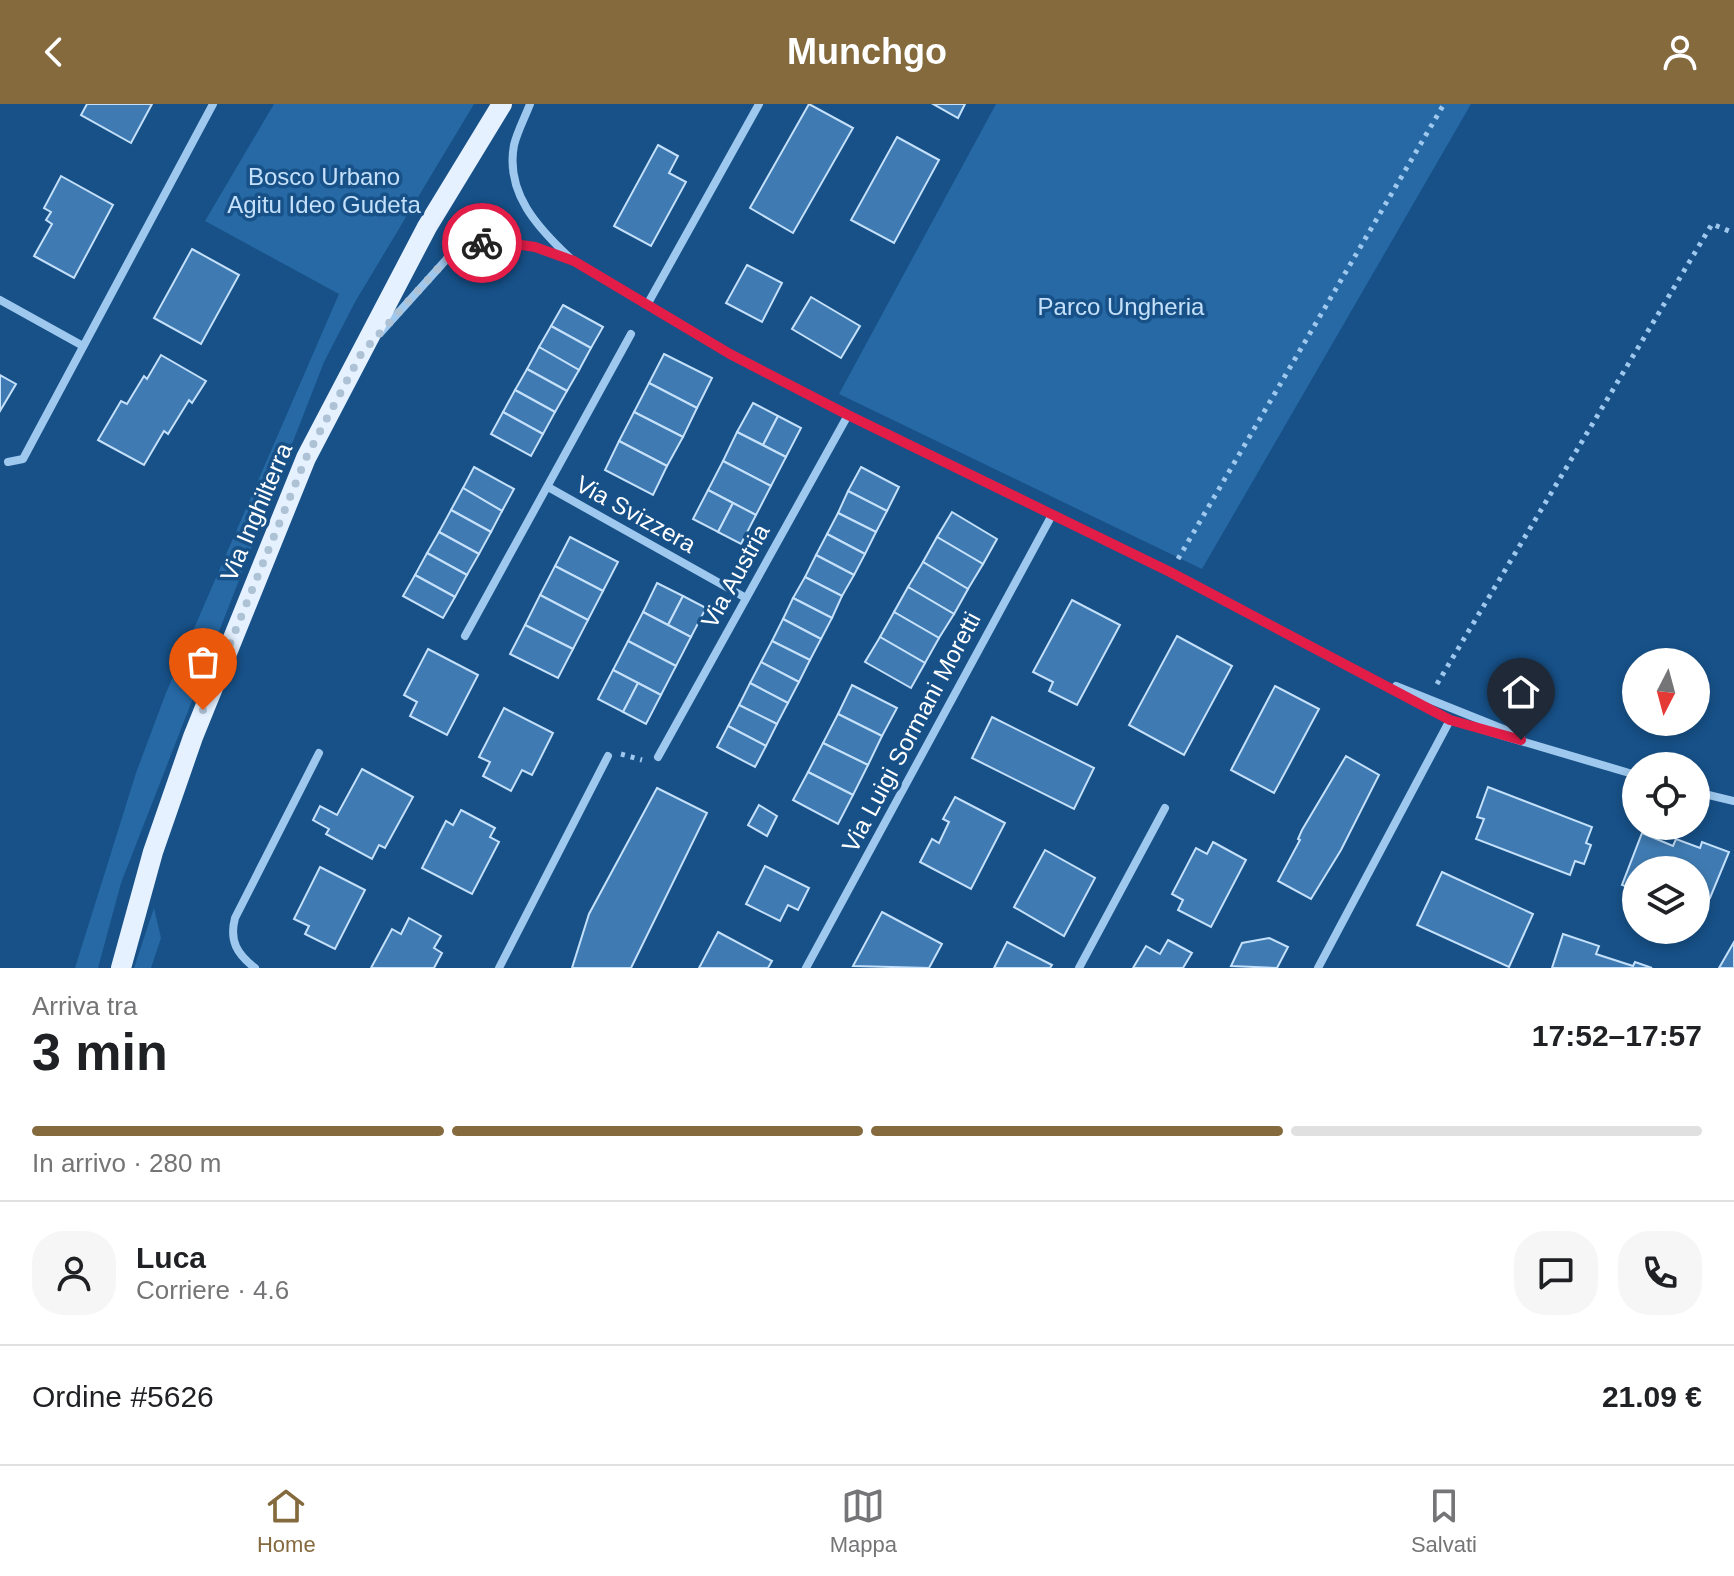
<!DOCTYPE html>
<html lang="it">
<head>
<meta charset="utf-8">
<style>
  :root { --surface:#fff; --page:#f6f6f6; --text:#202124; --muted:#757577; --line:#e0e0e0; --accent:#846a3d }
  body { margin:0; font-family:Helvetica,sans-serif; background:var(--page); color:var(--text); height:100vh; display:flex; flex-direction:column; font-size:30px; white-space:nowrap }
  * { box-sizing:border-box; margin:0 }
  p { font-size:26px; color:var(--muted) }
  .icon { flex:none; width:44px; height:44px; fill:none; stroke:currentColor; stroke-width:2; stroke-linecap:round; stroke-linejoin:round }
  .map { position:relative; height:864px; overflow:hidden }
  .details { display:flex; flex-direction:column; background:var(--surface); flex:1 }
  .details>* { flex:none }
  .needle { width:52px; rotate:186deg }
  .tools { position:absolute; left:1622px; top:544px; display:grid; gap:16px }
  .tools a { display:grid; place-items:center; width:88px; height:88px; border-radius:50%; background:var(--surface); box-shadow:0 4px 12px #0003; font-size:40px }
  .pin { position:absolute; display:grid; place-items:center; width:68px; height:68px; color:#fff; margin:-82px -34px; border-radius:50% 50% 50% 0; rotate:-45deg; box-shadow:0 0 8px #0007 }
  .pin .icon { rotate:45deg }
  .courier { position:absolute; display:grid; place-items:center; width:80px; height:80px; margin:-40px; border:6px solid #e11d48; border-radius:50%; background:#fff; color:#222; box-shadow:0 2px 10px #0007 }
  .headline em { font-style:normal; font-weight:600 }
  .headline div { display:flex; flex-direction:column-reverse }
  .headline { display:flex; align-items:center; justify-content:space-between; height:136px; padding:0 32px }
  h1 { font-size:52px; font-weight:600; line-height:60px }
  .bar { display:grid; grid-template-columns:repeat(4,1fr); gap:12px 8px; align-content:center; height:96px; padding:0 32px }
  .bar i { height:10px; border-radius:6px; background:var(--line) }
  .bar .on { background:var(--accent) }
  .bar p { grid-column:span 4 }
  .line { display:flex; align-items:center; gap:20px; padding:0 32px; border-top:2px solid var(--line) }
  .line div { flex:1 }
  .round { display:grid; place-items:center; flex:none; width:84px; height:84px; border-radius:32px; background:var(--page) }
  header { display:flex; justify-content:space-between; align-items:center; height:104px; padding:0 32px; background:var(--accent); color:#fff; font-size:36px; font-weight:600 }
  .tab-bar { display:flex; justify-content:space-around; align-items:center; height:112px; border-top:2px solid var(--line); background:var(--surface); font-size:22px; color:var(--muted) }
  .tab-bar a { display:grid; justify-items:center; gap:4px }
  .tab-bar .on { color:var(--accent) }
  .map>svg:first-child { display:block }
  .green { fill:#2669a5 }
  .building { fill:#3f7bb2; stroke:#c4e0fa; stroke-width:2 }
  .lines { fill:none; stroke-linecap:round; stroke-linejoin:round }
  .path { stroke:#9ec8ee; stroke-width:5; stroke-dasharray:4 6; stroke-linecap:butt }
  .street { stroke:#9ec8ee; stroke-width:8 }
  .primary { stroke:#e5f1ff; stroke-width:20 }
  .done { stroke:#aec2d5; stroke-width:8; stroke-dasharray:0 14.4 }
  .route { stroke:#e11d48; stroke-width:10 }
  .labels { text-anchor:middle; dominant-baseline:central; stroke-width:7; stroke-linejoin:round; paint-order:stroke }
  .park-label { font-size:24px; fill:#c4e0fa; stroke:#175188 }
  .street-label { font-size:24px; fill:#fff; stroke:#175188 }
</style>
</head>
<body>
<header><svg class="icon" aria-label="back" viewBox="0 0 24 24"><path d="M15 5l-7 7 7 7"/></svg>Munchgo<svg class="icon" aria-label="person" viewBox="0 0 24 24"><circle cx="12" cy="8" r="4"/><path d="M4 21q1-7 8-7t8 7"/></svg></header>
<div class="map">
<svg width="1734" height="864" viewBox="0 0 1734 864">
  <rect width="100%" height="100%" fill="#175188"/>
  <g class="green">
    <path d="M 274,0 L 474,0 L 355,198 L 324,258 L 121,779 L 98,864 L 75,864 L 136,669 L 166,589 L 339,190 L 205,117 Z"/>
    <path d="M 996,0 L 1471,0 L 1202,465 L 839,290 Z"/>
    <path d="M 154,804 L 161,834 L 151,864 L 134,864 Z"/>
  </g>
  <g class="building">
    <path d="M 87,0 L 152,0 L 131,39 L 81,11 Z"/>
    <path d="M 809,0 L 853,24 L 793,129 L 750,104 Z"/>
    <path d="M 933,0 L 965,0 L 958,14 Z"/>
    <path d="M 897,33 L 939,56 L 894,139 L 851,116 Z"/>
    <path d="M 658,41 L 678,52 L 669,69 L 686,78 L 651,142 L 614,122 Z"/>
    <path d="M 61,72 L 113,101 L 74,174 L 34,152 L 52,120 L 46,116 L 51,108 L 44,104 Z"/>
    <path d="M 192,145 L 239,171 L 201,240 L 154,214 Z"/>
    <path d="M 747,161 L 782,179 L 762,218 L 726,199 Z"/>
    <path d="M 811,193 L 860,222 L 841,254 L 792,225 Z"/>
    <path d="M 563,201 L 603,223 L 591,244 L 551,222 Z"/>
    <path d="M 551,222 L 591,244 L 579,266 L 539,243 Z"/>
    <path d="M 539,243 L 579,266 L 567,287 L 527,265 Z"/>
    <path d="M 664,250 L 712,274 L 697,304 L 649,279 Z"/>
    <path d="M 161,251 L 206,277 L 192,299 L 189,296 L 168,330 L 164,327 L 144,361 L 98,336 L 121,297 L 127,300 L 144,272 L 147,275 Z"/>
    <path d="M 527,265 L 567,287 L 555,308 L 515,286 Z"/>
    <path d="M 0,271 L 16,280 L 0,307 Z"/>
    <path d="M 649,279 L 697,304 L 683,333 L 634,308 Z"/>
    <path d="M 515,286 L 555,308 L 543,330 L 503,308 Z"/>
    <path d="M 753,299 L 778,312 L 763,341 L 737,328 Z"/>
    <path d="M 503,308 L 543,330 L 531,352 L 491,330 Z"/>
    <path d="M 634,308 L 683,333 L 667,362 L 619,337 Z"/>
    <path d="M 778,312 L 801,324 L 786,353 L 763,341 Z"/>
    <path d="M 737,328 L 786,353 L 771,382 L 723,357 Z"/>
    <path d="M 619,337 L 667,362 L 653,391 L 605,366 Z"/>
    <path d="M 723,357 L 771,382 L 756,411 L 708,386 Z"/>
    <path d="M 474,363 L 514,385 L 502,407 L 463,384 Z"/>
    <path d="M 861,363 L 899,383 L 887,407 L 848,387 Z"/>
    <path d="M 463,384 L 502,407 L 491,428 L 451,406 Z"/>
    <path d="M 708,386 L 733,399 L 718,428 L 693,415 Z"/>
    <path d="M 848,387 L 887,407 L 876,428 L 838,409 Z"/>
    <path d="M 733,399 L 756,411 L 741,440 L 718,428 Z"/>
    <path d="M 451,406 L 491,428 L 479,450 L 439,428 Z"/>
    <path d="M 952,408 L 997,435 L 983,460 L 937,433 Z"/>
    <path d="M 838,409 L 876,428 L 865,450 L 827,430 Z"/>
    <path d="M 439,428 L 479,450 L 467,471 L 427,449 Z"/>
    <path d="M 827,430 L 865,450 L 854,471 L 816,451 Z"/>
    <path d="M 570,433 L 618,458 L 603,487 L 555,462 Z"/>
    <path d="M 937,433 L 983,460 L 968,485 L 923,458 Z"/>
    <path d="M 427,449 L 467,471 L 455,493 L 415,471 Z"/>
    <path d="M 816,451 L 854,471 L 842,492 L 805,473 Z"/>
    <path d="M 923,458 L 968,485 L 954,510 L 908,483 Z"/>
    <path d="M 555,462 L 603,487 L 588,516 L 540,491 Z"/>
    <path d="M 415,471 L 455,493 L 443,514 L 403,492 Z"/>
    <path d="M 805,473 L 842,492 L 832,514 L 793,494 Z"/>
    <path d="M 657,479 L 683,492 L 668,521 L 643,508 Z"/>
    <path d="M 908,483 L 954,510 L 939,534 L 894,508 Z"/>
    <path d="M 540,491 L 588,516 L 573,545 L 525,521 Z"/>
    <path d="M 683,492 L 706,504 L 691,533 L 668,521 Z"/>
    <path d="M 793,494 L 832,514 L 821,535 L 783,515 Z"/>
    <path d="M 1072,496 L 1120,521 L 1077,601 L 1049,587 L 1053,578 L 1033,568 Z"/>
    <path d="M 643,508 L 691,533 L 676,562 L 628,537 Z"/>
    <path d="M 894,508 L 939,534 L 925,559 L 880,533 Z"/>
    <path d="M 783,515 L 821,535 L 810,556 L 772,537 Z"/>
    <path d="M 525,521 L 573,545 L 558,574 L 510,550 Z"/>
    <path d="M 1177,532 L 1232,562 L 1184,651 L 1129,621 Z"/>
    <path d="M 880,533 L 925,559 L 911,584 L 865,558 Z"/>
    <path d="M 628,537 L 676,562 L 661,591 L 613,566 Z"/>
    <path d="M 772,537 L 810,556 L 799,578 L 761,558 Z"/>
    <path d="M 428,545 L 478,571 L 447,631 L 410,612 L 417,598 L 404,591 Z"/>
    <path d="M 761,558 L 799,578 L 788,599 L 750,579 Z"/>
    <path d="M 613,566 L 638,579 L 623,608 L 598,595 Z"/>
    <path d="M 638,579 L 661,591 L 646,620 L 623,608 Z"/>
    <path d="M 750,579 L 788,599 L 777,620 L 739,601 Z"/>
    <path d="M 852,581 L 897,604 L 882,632 L 838,610 Z"/>
    <path d="M 1275,582 L 1319,605 L 1274,689 L 1231,666 Z"/>
    <path d="M 739,601 L 777,620 L 766,642 L 728,622 Z"/>
    <path d="M 504,604 L 553,629 L 532,671 L 522,666 L 511,687 L 483,672 L 490,658 L 479,653 Z"/>
    <path d="M 838,610 L 882,632 L 868,661 L 823,639 Z"/>
    <path d="M 992,613 L 1094,664 L 1074,705 L 972,654 Z"/>
    <path d="M 728,622 L 766,642 L 755,663 L 717,643 Z"/>
    <path d="M 823,639 L 868,661 L 853,691 L 808,668 Z"/>
    <path d="M 1346,652 L 1379,671 L 1341,746 L 1311,795 L 1278,777 L 1300,736 L 1298,735 L 1302,726 Z"/>
    <path d="M 362,665 L 413,693 L 385,744 L 379,741 L 372,755 L 326,730 L 329,725 L 313,716 L 320,702 L 337,711 Z"/>
    <path d="M 808,668 L 853,691 L 838,720 L 793,696 Z"/>
    <path d="M 1488,683 L 1592,723 L 1586,739 L 1591,741 L 1584,760 L 1575,757 L 1570,771 L 1476,735 L 1484,715 L 1477,713 Z"/>
    <path d="M 657,684 L 707,709 L 631,864 L 572,864 L 589,810 Z"/>
    <path d="M 955,693 L 1005,719 L 971,785 L 920,758 L 932,735 L 939,739 L 949,718 L 943,715 Z"/>
    <path d="M 759,701 L 777,712 L 767,732 L 748,721 Z"/>
    <path d="M 461,706 L 495,724 L 490,733 L 499,738 L 472,790 L 422,764 L 446,717 L 453,721 Z"/>
    <path d="M 1642,729 L 1673,742 L 1676,735 L 1700,744 L 1702,738 L 1729,748 L 1710,794 L 1696,789 L 1696,766 L 1636,766 L 1636,786 L 1622,781 Z"/>
    <path d="M 1213,738 L 1246,756 L 1211,823 L 1178,806 L 1183,796 L 1172,790 L 1196,744 L 1207,750 Z"/>
    <path d="M 1045,746 L 1095,774 L 1064,832 L 1014,803 Z"/>
    <path d="M 765,762 L 809,784 L 798,806 L 788,801 L 780,817 L 746,800 Z"/>
    <path d="M 320,763 L 365,786 L 335,845 L 305,830 L 309,822 L 294,815 Z"/>
    <path d="M 1442,768 L 1533,810 L 1509,863 L 1417,821 Z"/>
    <path d="M 882,808 L 942,840 L 929,864 L 853,862 Z"/>
    <path d="M 409,814 L 441,832 L 434,844 L 442,849 L 434,864 L 371,864 L 392,825 L 401,830 Z"/>
    <path d="M 718,828 L 772,857 L 768,864 L 699,864 Z"/>
    <path d="M 1563,830 L 1599,842 L 1596,850 L 1633,862 L 1635,858 L 1652,864 L 1552,864 Z"/>
    <path d="M 1269,834 L 1288,843 L 1277,864 L 1231,862 L 1242,839 Z"/>
    <path d="M 1168,836 L 1192,849 L 1183,864 L 1133,864 L 1146,842 L 1160,850 Z"/>
    <path d="M 1007,838 L 1052,861 L 1050,864 L 994,864 Z"/>
    <path d="M 1734,838 L 1734,864 L 1719,864 Z"/>
  </g>
  <g class="lines">
    <g class="path">
      <path d="M 1178,455 L 1444,0"/>
      <path d="M 1437,580 L 1712,120 L 1734,129"/>
      <path d="M 621,650 L 642,656"/>
    </g>
    <g class="street">
      <path d="M 530,0 C 525,13 517,28 514,41 C 505,89 538,124 570,154"/>
      <path d="M 0,196 L 83,242"/>
      <path d="M 647,201 L 759,0"/>
      <path d="M 381,228 L 454,147 L 495,137 L 535,143 L 574,157 L 730,250 L 848,311 L 1170,468 L 1450,616 L 1636,671"/>
      <path d="M 8,358 L 23,355 L 213,0"/>
      <path d="M 548,383 L 746,494"/>
      <path d="M 465,532 L 631,230"/>
      <path d="M 1396,582 L 1521,632"/>
      <path d="M 658,653 L 848,311"/>
      <path d="M 1696,688 L 1734,697"/>
      <path d="M 255,864 C 237,850 229,837 235,814 L 319,649"/>
      <path d="M 499,864 L 608,652"/>
      <path d="M 806,864 L 1052,411"/>
      <path d="M 1079,864 L 1165,704"/>
      <path d="M 1318,864 L 1450,616"/>
    </g>
    <path class="primary" d="M 121,864 L 153,748 L 193,633 L 306,354 L 427,123 L 502,0"/>
  </g>
  <g class="lines">
    <path class="done" d="M 203,606 L 306,354 L 361,250 L 454,147 L 482,139"/>
    <path class="route" d="M 482,139 L 495,137 L 535,143 L 574,157 L 730,250 L 848,311 L 1170,468 L 1450,616 L 1521,636"/>
  </g>
  <g class="labels">
    <g class="park-label">
      <text x="324" y="72">Bosco Urbano<tspan x="324" dy="28">Agitu Ideo Gudeta</tspan></text>
      <text x="1121" y="202">Parco Ungheria</text>
    </g>
    <g class="street-label">
      <text transform="translate(256 408) rotate(-67)">Via Inghilterra</text>
      <text transform="translate(636 410) rotate(29)">Via Svizzera</text>
      <text transform="translate(735 472) rotate(-61)">Via Austria</text>
      <text transform="translate(911 628) rotate(-62)">Via Luigi Sormani Moretti</text>
    </g>
  </g>
</svg>
<div class="tools">
<a><svg class="needle" viewBox="-14 -14 28 28"><path d="M0-13l5 13h-10z" fill="#e53935"/><path d="M0 13l5-13h-10z" fill="#757577"/></svg></a>
<a><svg class="icon" aria-label="locate" viewBox="0 0 24 24"><circle cx="12" cy="12" r="6"/><path d="M12 2v4M12 18v4M2 12h4M18 12h4"/></svg></a>
<a><svg class="icon" aria-label="layers" viewBox="0 0 24 24"><path d="M12 4l9 5-9 5-9-5zM3 14l9 5 9-5"/></svg></a>
</div>
<div class="pin" style="left:203px;top:606px;background:#ea580c"><svg class="icon" aria-label="bag" viewBox="0 0 24 24"><path d="M5 8h14l-1 12H6zM9 8a3 3 0 0 1 6 0"/></svg></div>
<div class="pin" style="left:1521px;top:636px;background:#1f2937"><svg class="icon" aria-label="home" viewBox="0 0 24 24"><path d="M3 11l9-7 9 7M6 9v11h12V9"/></svg></div>
<div class="courier" style="left:482px;top:139px"><svg class="icon" aria-label="bike" viewBox="0 0 24 24"><circle cx="6" cy="16" r="4"/><circle cx="18" cy="16" r="4"/><path d="M6 16l4-8h5l3 8M10 8l3 8H6M13 5h3"/></svg></div>
</div>
<section class="details">
<div class="headline"><div><h1>3 min</h1><p>Arriva tra</p></div><em>17:52–17:57</em></div>
<div class="bar"><i class="on"></i><i class="on"></i><i class="on"></i><i></i><p>In arrivo · 280 m</p></div>
<div class="line" style="height:144px"><a class="round"><svg class="icon" aria-label="person" viewBox="0 0 24 24"><circle cx="12" cy="8" r="4"/><path d="M4 21q1-7 8-7t8 7"/></svg></a><div><b>Luca</b><p>Corriere · 4.6</p></div><a class="round"><svg class="icon" aria-label="chat" viewBox="0 0 24 24"><path d="M4 5h16v11H9l-5 4z"/></svg></a><a class="round"><svg class="icon" aria-label="phone" viewBox="0 0 24 24"><path d="M5 4h4l2 5-3 2q2 4 5 5l2-3 5 2v4C11 20 4 13 5 4z"/></svg></a></div>
<div class="line" style="height:104px"><div>Ordine #5626</div><b>21.09 €</b></div>
</section>
<nav class="tab-bar">
<a class="on"><svg class="icon" aria-label="home" viewBox="0 0 24 24"><path d="M3 11l9-7 9 7M6 9v11h12V9"/></svg>Home</a>
<a><svg class="icon" aria-label="map" viewBox="0 0 24 24"><path d="M3 6l6-2 6 2 6-2v14l-6 2-6-2-6 2zM9 4v14M15 6v14"/></svg>Mappa</a>
<a><svg class="icon" aria-label="saved" viewBox="0 0 24 24"><path d="M7 4h10v16l-5-4-5 4z"/></svg>Salvati</a>
</nav>
</body>
</html>
